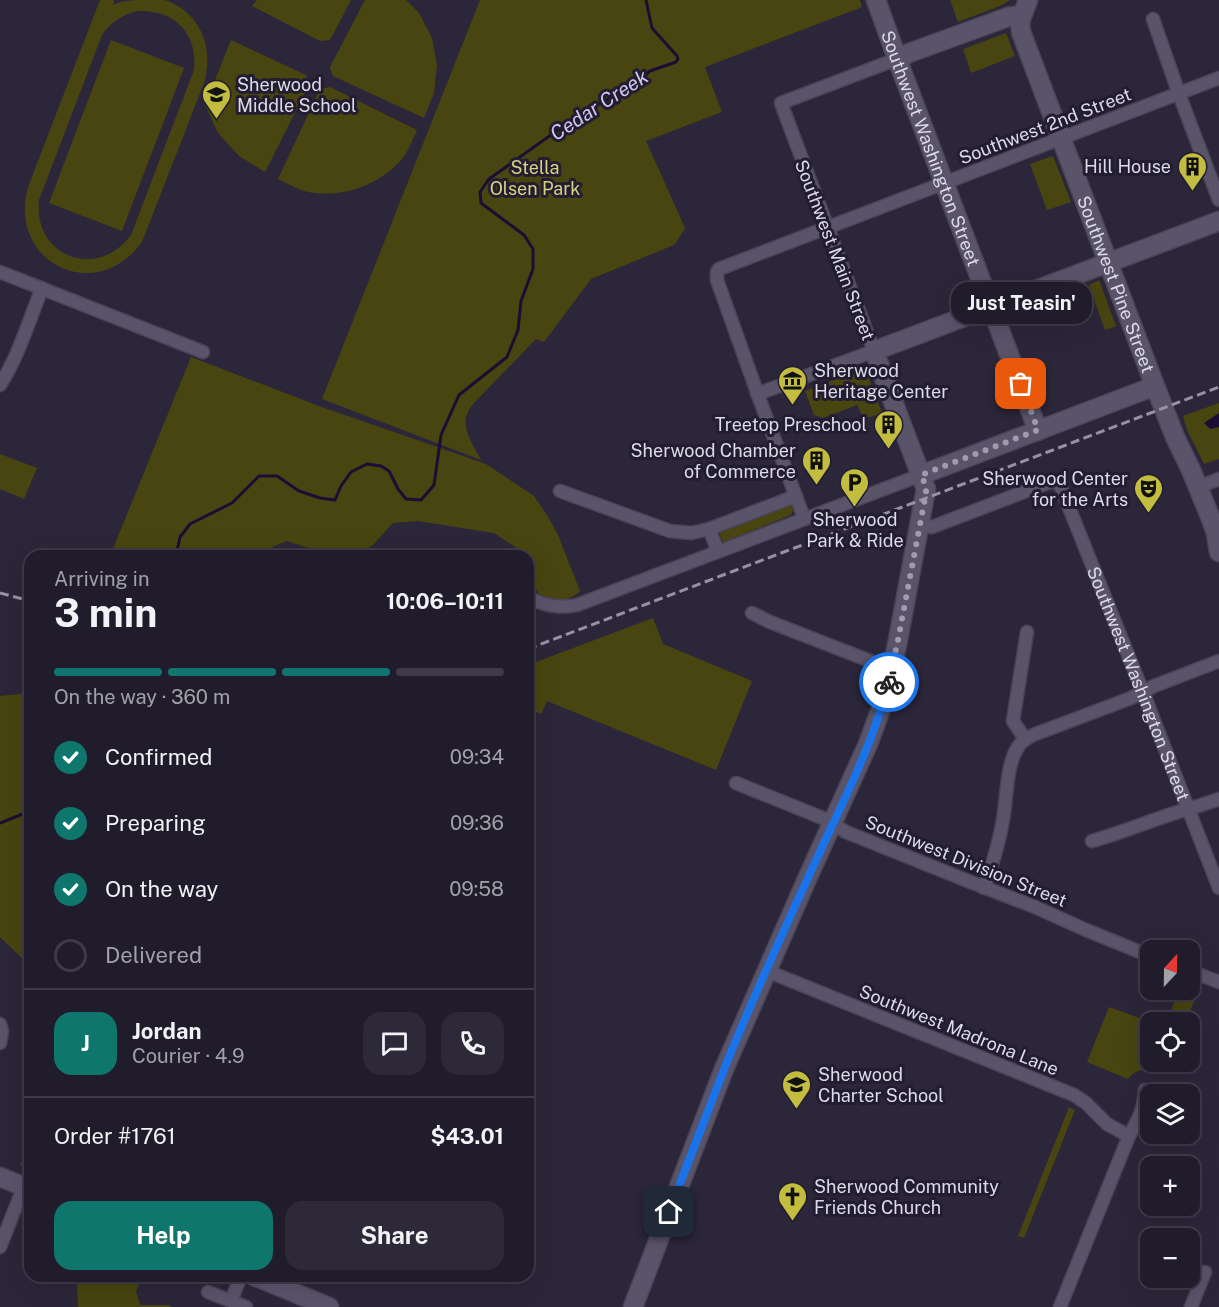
<!DOCTYPE html>
<html lang="en">
<head>
<meta charset="utf-8">
<style>
  :root { --surface:#211c2c; --page:#2d2938; --text:#f1f3f6; --muted:#a2a1a9; --line:#3e3a48; --accent:#0f766e }
  body { margin:0; font-family:"Public Sans",sans-serif; background:var(--page); color:var(--text); height:100vh; display:flex; flex-direction:column; font-size:22px; white-space:nowrap }
  * { box-sizing:border-box; margin:0 }
  p { font-size:20px; color:var(--muted) }
  .icon { flex:none; width:33px; height:33px; fill:none; stroke:currentColor; stroke-width:2; stroke-linecap:round; stroke-linejoin:round }
  .map { position:relative; flex:1; overflow:hidden }
  .sheet { position:absolute; left:24px; top:550px; width:510px; height:732px; display:flex; flex-direction:column; background:var(--surface); border-radius:18px; box-shadow:0 6px 24px #0002,0 0 0 2px var(--line) }
  .sheet>* { flex:none }
  .needle { width:39px; rotate:22deg }
  .controls { position:absolute; left:1140px; top:940px; display:grid; gap:12px }
  .controls a { display:grid; place-items:center; width:60px; height:60px; border-radius:12px; background:var(--surface); box-shadow:0 6px 24px #0002,0 0 0 2px var(--line); font-size:30px }
  .pin { position:absolute; display:grid; place-items:center; width:51px; height:51px; color:#fff; margin:-26px; border-radius:12px; box-shadow:0 3px 9px #0006 }
  .courier { position:absolute; display:grid; place-items:center; width:60px; height:60px; margin:-30px; border:4px solid #1a73e8; border-radius:50%; background:#fff; color:#222; box-shadow:0 2px 8px #0007 }
  .bubble { position:absolute; height:42px; border-radius:18px; background:var(--surface); box-shadow:0 6px 24px #0002,0 0 0 2px var(--line); font-size:20px; font-weight:700; line-height:42px; text-align:center }
  .headline em { font-style:normal; font-weight:700 }
  .headline div { display:flex; flex-direction:column-reverse }
  .headline { display:flex; align-items:center; justify-content:space-between; height:102px; padding:0 30px }
  h1 { font-size:39px; font-weight:700; line-height:45px }
  .bar { display:grid; grid-template-columns:repeat(4,1fr); gap:9px 6px; align-content:center; height:72px; padding:0 30px }
  .bar i { height:8px; border-radius:4px; background:var(--line) }
  .bar .active { background:var(--accent) }
  .bar p { grid-column:span 4 }
  .line { display:flex; align-items:center; gap:15px; padding:0 30px; border-top:2px solid var(--line) }
  .line div { flex:1 }
  .round { display:grid; place-items:center; flex:none; width:63px; height:63px; border-radius:18px; background:var(--page) }
  ol { padding:0 30px; list-style:none }
  li { display:flex; align-items:center; gap:18px; height:66px }
  li p { margin-inline-start:auto }
  li .icon { padding:6px; border-radius:50%; background:var(--accent); color:#fff; stroke-width:4 }
  li:last-child { color:var(--muted) }
  li i { width:33px; height:33px; border:3px solid var(--line); border-radius:50% }
  .button { display:flex; gap:12px; margin-top:auto; padding:12px 30px }
  .button a { flex:1; height:69px; border-radius:18px; background:var(--accent); color:#fff; font-size:24px; font-weight:700; line-height:69px; text-align:center }
  .button a+a { background:var(--page); color:var(--text) }
  .map>svg:first-child { display:block }
  .green { fill:#484510; fill-rule:evenodd }
  .water { fill:#1b0d33 }
  .lines { fill:none; stroke-linecap:round; stroke-linejoin:round }
  .stream { stroke:#1b0d33; stroke-width:3 }
  .street-casing { stroke:#494455; stroke-width:15 }
  .secondary-casing { stroke:#494455; stroke-width:21 }
  .street { stroke:#5a546b; stroke-width:12 }
  .secondary { stroke:#5a546b; stroke-width:18 }
  .rail { stroke:#9692a2; stroke-width:3; stroke-dasharray:9 4.5; stroke-linecap:butt }
  .done { stroke:#a09cac; stroke-width:6; stroke-dasharray:0 10.8 }
  .route { stroke:#1a73e8; stroke-width:8 }
  .labels { text-anchor:middle; dominant-baseline:central; stroke-width:6; stroke-linejoin:round; paint-order:stroke }
  .poi-label { font-size:18px; fill:#dedbe9; stroke:#221d30; text-anchor:start }
  .street-label { font-size:18px; fill:#dedbe9; stroke:#221d30 }
  .park-label { font-size:18px; fill:#d5d281; stroke:#221d30 }
  .water-label { font-size:20px; font-style:italic; fill:#d3c8f4; stroke:#221d30 }
</style>
</head>
<body>
<div class="map">
<svg width="1219" height="1307" viewBox="0 0 1219 1307">
  <rect width="100%" height="100%" fill="#2c263a"/>
  <g class="green">
    <path d="M 100,0 L 114,0 L 113,5 C 125,0 132,0 145,0 C 151,0 158,0 164,0 C 170,1 176,5 181,8 C 206,26 212,55 204,83 L 142,242 C 96,306 7,263 28,187 ZM 137,11 C 174,9 198,33 194,70 L 131,235 C 97,281 33,257 39,200 L 102,35 C 111,22 122,15 137,11 Z"/>
    <path d="M 257,0 L 351,0 L 330,40 L 320,41 L 252,6 Z"/>
    <path d="M 365,0 L 406,0 L 419,13 L 432,38 L 437,65 L 434,93 L 424,118 L 333,76 L 330,67 Z"/>
    <path d="M 480,0 L 860,0 L 862,7 L 705,67 L 722,112 L 646,141 L 685,228 L 675,244 L 669,247 L 591,279 L 544,342 L 536,339 L 473,404 C 470,408 467,412 466,417 C 463,432 475,448 481,460 L 322,399 Z"/>
    <path d="M 950,0 L 1010,0 L 1000,6 L 958,22 Z"/>
    <path d="M 1006,33 L 1015,56 L 971,73 L 963,49 Z"/>
    <path d="M 111,40 L 184,68 L 122,231 L 49,203 Z"/>
    <path d="M 231,40 L 306,75 L 309,85 L 265,172 L 239,156 L 218,133 L 205,105 Z"/>
    <path d="M 330,87 L 417,130 C 413,138 410,147 405,155 C 383,185 340,200 304,191 C 295,188 287,183 278,179 L 320,89 Z"/>
    <path d="M 1053,156 L 1071,202 L 1047,210 L 1030,164 Z"/>
    <path d="M 1099,280 L 1116,326 L 1105,330 L 1089,285 Z"/>
    <path d="M 191,357 L 319,406 L 486,464 L 534,496 L 547,515 L 558,535 L 580,591 C 567,604 554,600 538,594 L 528,569 L 528,556 L 523,556 L 521,551 L 494,533 L 418,521 L 393,523 L 372,546 L 349,554 L 327,554 L 287,541 L 265,550 L 263,556 L 110,556 Z"/>
    <path d="M 865,368 L 882,413 L 864,419 L 857,405 L 823,418 L 814,415 L 805,391 Z"/>
    <path d="M 1219,403 L 1219,459 L 1204,464 L 1187,430 L 1183,416 Z"/>
    <path d="M 0,454 L 37,468 L 24,499 L 0,489 Z"/>
    <path d="M 791,504 L 793,510 L 791,515 L 723,542 L 717,529 Z"/>
    <path d="M 653,618 L 663,644 L 752,681 L 716,770 L 547,701 L 541,714 L 528,709 L 528,665 Z"/>
    <path d="M 30,693 L 30,966 L 0,937 L 0,696 Z"/>
    <path d="M 1190,986 L 1199,989 L 1185,1023 L 1166,1023 L 1179,990 L 1190,990 Z"/>
    <path d="M 1109,1007 L 1153,1023 L 1150,1023 L 1150,1062 L 1160,1062 L 1157,1071 C 1146,1067 1136,1069 1128,1079 L 1087,1062 Z"/>
    <path d="M 1069,1107 L 1075,1110 L 1024,1238 L 1018,1236 Z"/>
    <path d="M 30,1140 L 30,1169 L 20,1165 Z"/>
    <path d="M 77,1277 L 142,1277 L 136,1291 L 140,1305 L 169,1305 L 171,1307 L 78,1307 Z"/>
  </g>
  <path class="water" d="M 1219,413 L 1219,427 L 1211,429 L 1208,427 L 1204,423 Z"/>
  <g class="lines">
    <g class="stream">
      <path d="M 183,556 L 177,551 L 180,537 L 190,524 L 232,503 L 259,476 L 277,476 L 299,491 L 320,498 L 335,500 L 341,486 L 351,472 L 367,464 L 381,466 L 389,471 L 398,489 L 406,499 L 421,500 L 434,485 L 441,435 L 459,395 L 507,357 L 518,330 L 521,301 L 533,269 L 533,249 L 524,235 L 481,203 L 480,192 L 489,179 L 586,110 L 630,89 L 650,71 L 676,62 L 678,59 L 677,56 L 652,28 L 646,0"/>
      <path d="M 0,823 L 25,813 L 30,815"/>
    </g>
    <defs>
      <g id="street">
        <path d="M 1153,19 L 1179,94 L 1219,200"/>
        <path d="M 0,272 L 203,352"/>
        <path d="M 0,385 C 19,355 29,321 42,288"/>
        <path d="M 757,394 L 874,351 L 781,103 L 897,59"/>
        <path d="M 1198,487 L 1219,479"/>
        <path d="M 560,491 L 670,531 L 691,533 L 709,529 L 718,551"/>
        <path d="M 804,518 L 762,406 L 717,280 L 717,272 L 719,269 L 1219,78"/>
        <path id="s1" d="M 920,524 L 926,526 L 932,527 L 1050,482 L 1054,482 L 1060,485 L 1143,692 L 1219,888"/>
        <path d="M 709,529 L 796,496"/>
        <path d="M 528,598 C 545,605 559,609 577,605 L 921,475"/>
        <path d="M 752,613 L 770,622 L 883,666 L 893,669"/>
        <path d="M 1025,739 L 1013,721 L 1027,632"/>
        <path d="M 736,783 L 825,819 L 846,832 L 973,883 L 1035,907 L 1086,930 L 1150,956"/>
        <path d="M 1092,841 C 1121,833 1149,821 1178,812 C 1192,808 1205,804 1219,799"/>
        <path d="M 984,888 C 992,866 999,843 1003,820 C 1007,798 1006,765 1018,747 C 1022,741 1027,738 1033,735 L 1131,698 L 1154,686 L 1219,661"/>
        <path d="M 767,971 L 1074,1095 L 1086,1103 L 1107,1124 L 1129,1136"/>
        <path d="M 1190,971 L 1219,982"/>
        <path d="M 0,1024 L 2,1031 L 0,1043"/>
        <path d="M 0,1247 L 24,1186"/>
        <path d="M 241,1276 L 231,1301 L 246,1307"/>
        <path d="M 208,1292 L 231,1301"/>
        <path d="M 1060,1307 L 1129,1136 C 1139,1118 1144,1110 1145,1090"/>
        <path d="M 1191,1307 L 1205,1272"/>
      </g>
      <g id="secondary">
        <path id="s2" d="M 876,0 L 901,69 L 1038,431"/>
        <path id="s3" d="M 1028,0 L 1020,22 L 1021,32 L 1150,373 L 1175,437 L 1191,470 L 1211,519 L 1216,533 L 1219,552"/>
        <path d="M 897,59 L 909,53 L 1008,17 L 1022,15"/>
        <path d="M 921,475 L 1155,386"/>
        <path d="M 0,1177 L 30,1189"/>
        <path d="M 254,1276 L 329,1307"/>
        <path d="M 633,1307 L 724,1069 L 807,879 L 868,744 L 882,706 L 889,682 L 898,640 L 926,489 L 874,351 L 1219,221"/>
      </g>
    </defs>
    <use href="#street" class="street-casing"/>
    <use href="#secondary" class="secondary-casing"/>
    <use href="#street" class="street"/>
    <use href="#secondary" class="secondary"/>
    <g class="rail">
      <path d="M 0,593 L 30,601"/>
      <path d="M 528,649 L 1219,387"/>
    </g>
  </g>
  <g class="lines">
    <path class="done" d="M 889,682 L 898,640 L 926,493 L 926,486 L 921,475 L 1038,430 L 1021,384"/>
    <path class="route" d="M 669,1212 C 687,1165 705,1118 723,1072 C 749,1007 778,943 807,880 C 836,815 871,751 889,682"/>
  </g>
  <defs>
    <symbol id="school-pin" viewBox="-11 -11 22 30"><path d="M0 17L-7.5 6A9.5 9.5 0 1 1 7.5 6Z" fill="#c3bd3f" stroke="#221d30"/><path d="M0-5L7-2L0 1L-7-2ZM-4 1L0 2.5L4 1V4Q0 6-4 4Z" fill="#111"/></symbol>
    <symbol id="building-pin" viewBox="-11 -11 22 30"><path d="M0 17L-7.5 6A9.5 9.5 0 1 1 7.5 6Z" fill="#c3bd3f" stroke="#221d30"/><path d="M-4-6H4V6H1V3H-1V6H-4ZM-2.5-4.3h1.7v1.8h-1.7ZM.8-4.3h1.7v1.8H.8ZM-2.5-1h1.7V.8h-1.7ZM.8-1h1.7V.8H.8Z" fill="#111"/></symbol>
    <symbol id="museum-pin" viewBox="-11 -11 22 30"><path d="M0 17L-7.5 6A9.5 9.5 0 1 1 7.5 6Z" fill="#c3bd3f" stroke="#221d30"/><path d="M0-6L6-3V-2H-6V-3ZM-5-1h2V3h-2ZM-1-1h2V3h-2ZM3-1h2V3H3ZM-6 4H6V6H-6Z" fill="#111"/></symbol>
    <symbol id="parking-pin" viewBox="-11 -11 22 30"><path d="M0 17L-7.5 6A9.5 9.5 0 1 1 7.5 6Z" fill="#c3bd3f" stroke="#221d30"/><path d="M-3.5-5.5H1a3.5 3.5 0 0 1 0 7H-1V5.5H-3.5ZM-1-3.4V-.6H.8a1.4 1.4 0 0 0 0-2.8Z" fill="#111"/></symbol>
    <symbol id="theatre-pin" viewBox="-11 -11 22 30"><path d="M0 17L-7.5 6A9.5 9.5 0 1 1 7.5 6Z" fill="#c3bd3f" stroke="#221d30"/><path d="M-5-5.5Q0-4 5-5.5V0Q5 5 0 6Q-5 5-5 0ZM-3.3-2.5H-1v1.5H-3.3ZM1-2.5H3.3v1.5H1ZM-2.8 1Q0 5.5 2.8 1Z" fill="#111"/></symbol>
    <symbol id="church-pin" viewBox="-11 -11 22 30"><path d="M0 17L-7.5 6A9.5 9.5 0 1 1 7.5 6Z" fill="#c3bd3f" stroke="#221d30"/><path d="M-1.2-6h2.4v3.5h3.3v2.4h-3.3V6h-2.4V-.1h-3.3v-2.4h3.3Z" fill="#111"/></symbol>
  </defs>
  <g fill-rule="evenodd">
    <use href="#school-pin" x="200" y="78" width="33" height="45"/>
    <use href="#building-pin" x="1176" y="150" width="33" height="45"/>
    <use href="#museum-pin" x="776" y="364" width="33" height="45"/>
    <use href="#building-pin" x="872" y="408" width="33" height="45"/>
    <use href="#building-pin" x="800" y="444" width="33" height="45"/>
    <use href="#parking-pin" x="838" y="466" width="33" height="45"/>
    <use href="#theatre-pin" x="1132" y="472" width="33" height="45"/>
    <use href="#school-pin" x="780" y="1068" width="33" height="45"/>
    <use href="#church-pin" x="776" y="1180" width="33" height="45"/>
  </g>
  <g class="labels">
    <g class="poi-label">
      <text x="237" y="84">Sherwood<tspan x="237" dy="21">Middle School</tspan></text>
      <text x="1171" y="166" text-anchor="end">Hill House</text>
      <text x="814" y="370">Sherwood<tspan x="814" dy="21">Heritage Center</tspan></text>
      <text x="867" y="424" text-anchor="end">Treetop Preschool</text>
      <text x="796" y="450" text-anchor="end">Sherwood Chamber<tspan x="796" dy="21">of Commerce</tspan></text>
      <text x="1128" y="478" text-anchor="end">Sherwood Center<tspan x="1128" dy="21">for the Arts</tspan></text>
      <text x="855" y="519" text-anchor="middle">Sherwood<tspan x="855" dy="21">Park &amp; Ride</tspan></text>
      <text x="818" y="1074">Sherwood<tspan x="818" dy="21">Charter School</tspan></text>
      <text x="814" y="1186">Sherwood Community<tspan x="814" dy="21">Friends Church</tspan></text>
    </g>
    <g class="street-label">
      <text transform="translate(1045 126) rotate(-21)">Southwest 2nd Street</text>
      <text stroke="none"><textPath href="#s2" startOffset="158">Southwest Washington Street</textPath></text>
      <text transform="translate(835 250) rotate(69)">Southwest Main Street</text>
      <text stroke="none"><textPath href="#s3" startOffset="303">Southwest Pine Street</textPath></text>
      <text stroke="none"><textPath href="#s1" startOffset="363">Southwest Washington Street</textPath></text>
      <text transform="translate(966 861) rotate(22)">Southwest Division Street</text>
      <text transform="translate(959 1030) rotate(22)">Southwest Madrona Lane</text>
    </g>
    <g class="park-label">
      <text x="535" y="167">Stella<tspan x="535" dy="21">Olsen Park</tspan></text>
    </g>
    <g class="water-label">
      <text transform="translate(599 105) rotate(-33)">Cedar Creek</text>
    </g>
  </g>
</svg>
<div class="controls">
<a><svg class="needle" viewBox="-14 -14 28 28"><path d="M0-13l5 13h-10z" fill="#e53935"/><path d="M0 13l5-13h-10z" fill="#a2a1a9"/></svg></a>
<a><svg class="icon" aria-label="locate" viewBox="0 0 24 24"><circle cx="12" cy="12" r="6"/><path d="M12 2v4M12 18v4M2 12h4M18 12h4"/></svg></a>
<a><svg class="icon" aria-label="layers" viewBox="0 0 24 24"><path d="M12 4l9 5-9 5-9-5zM3 14l9 5 9-5"/></svg></a>
<a>+</a>
<a>−</a>
</div>
<div class="pin" style="left:1021px;top:384px;background:#ea580c"><svg class="icon" aria-label="bag" viewBox="0 0 24 24"><path d="M5 8h14l-1 12H6zM9 8a3 3 0 0 1 6 0"/></svg></div>
<div class="pin" style="left:669px;top:1212px;background:#1f2937"><svg class="icon" aria-label="home" viewBox="0 0 24 24"><path d="M3 11l9-7 9 7M6 9v11h12V9"/></svg></div>
<div class="courier" style="left:889px;top:682px"><svg class="icon" aria-label="bike" viewBox="0 0 24 24"><circle cx="6" cy="16" r="4"/><circle cx="18" cy="16" r="4"/><path d="M6 16l4-8h5l3 8M10 8l3 8H6M13 5h3"/></svg></div>
<div class="bubble" style="left:951px;top:282px;width:141px">Just Teasin'</div>
<section class="sheet">
<div class="headline"><div><h1>3 min</h1><p>Arriving in</p></div><em>10:06–10:11</em></div>
<div class="bar"><i class="active"></i><i class="active"></i><i class="active"></i><i></i><p>On the way · 360 m</p></div>
<ol>
<li><svg class="icon" aria-label="check" viewBox="0 0 24 24"><path d="M5 12l5 5 9-10"/></svg>Confirmed<p>09:34</p></li>
<li><svg class="icon" aria-label="check" viewBox="0 0 24 24"><path d="M5 12l5 5 9-10"/></svg>Preparing<p>09:36</p></li>
<li><svg class="icon" aria-label="check" viewBox="0 0 24 24"><path d="M5 12l5 5 9-10"/></svg>On the way<p>09:58</p></li>
<li><i></i>Delivered</li>
</ol>
<div class="line" style="height:108px"><b class="round" style="background:var(--accent);color:#fff">J</b><div><b>Jordan</b><p>Courier · 4.9</p></div><a class="round"><svg class="icon" aria-label="chat" viewBox="0 0 24 24"><path d="M4 5h16v11H9l-5 4z"/></svg></a><a class="round"><svg class="icon" aria-label="phone" viewBox="0 0 24 24"><path d="M5 4h4l2 5-3 2q2 4 5 5l2-3 5 2v4C11 20 4 13 5 4z"/></svg></a></div>
<div class="line" style="height:78px"><div>Order #1761</div><b>$43.01</b></div>
<div class="button"><a>Help</a><a>Share</a></div>
</section>
</div>
</body>
</html>
